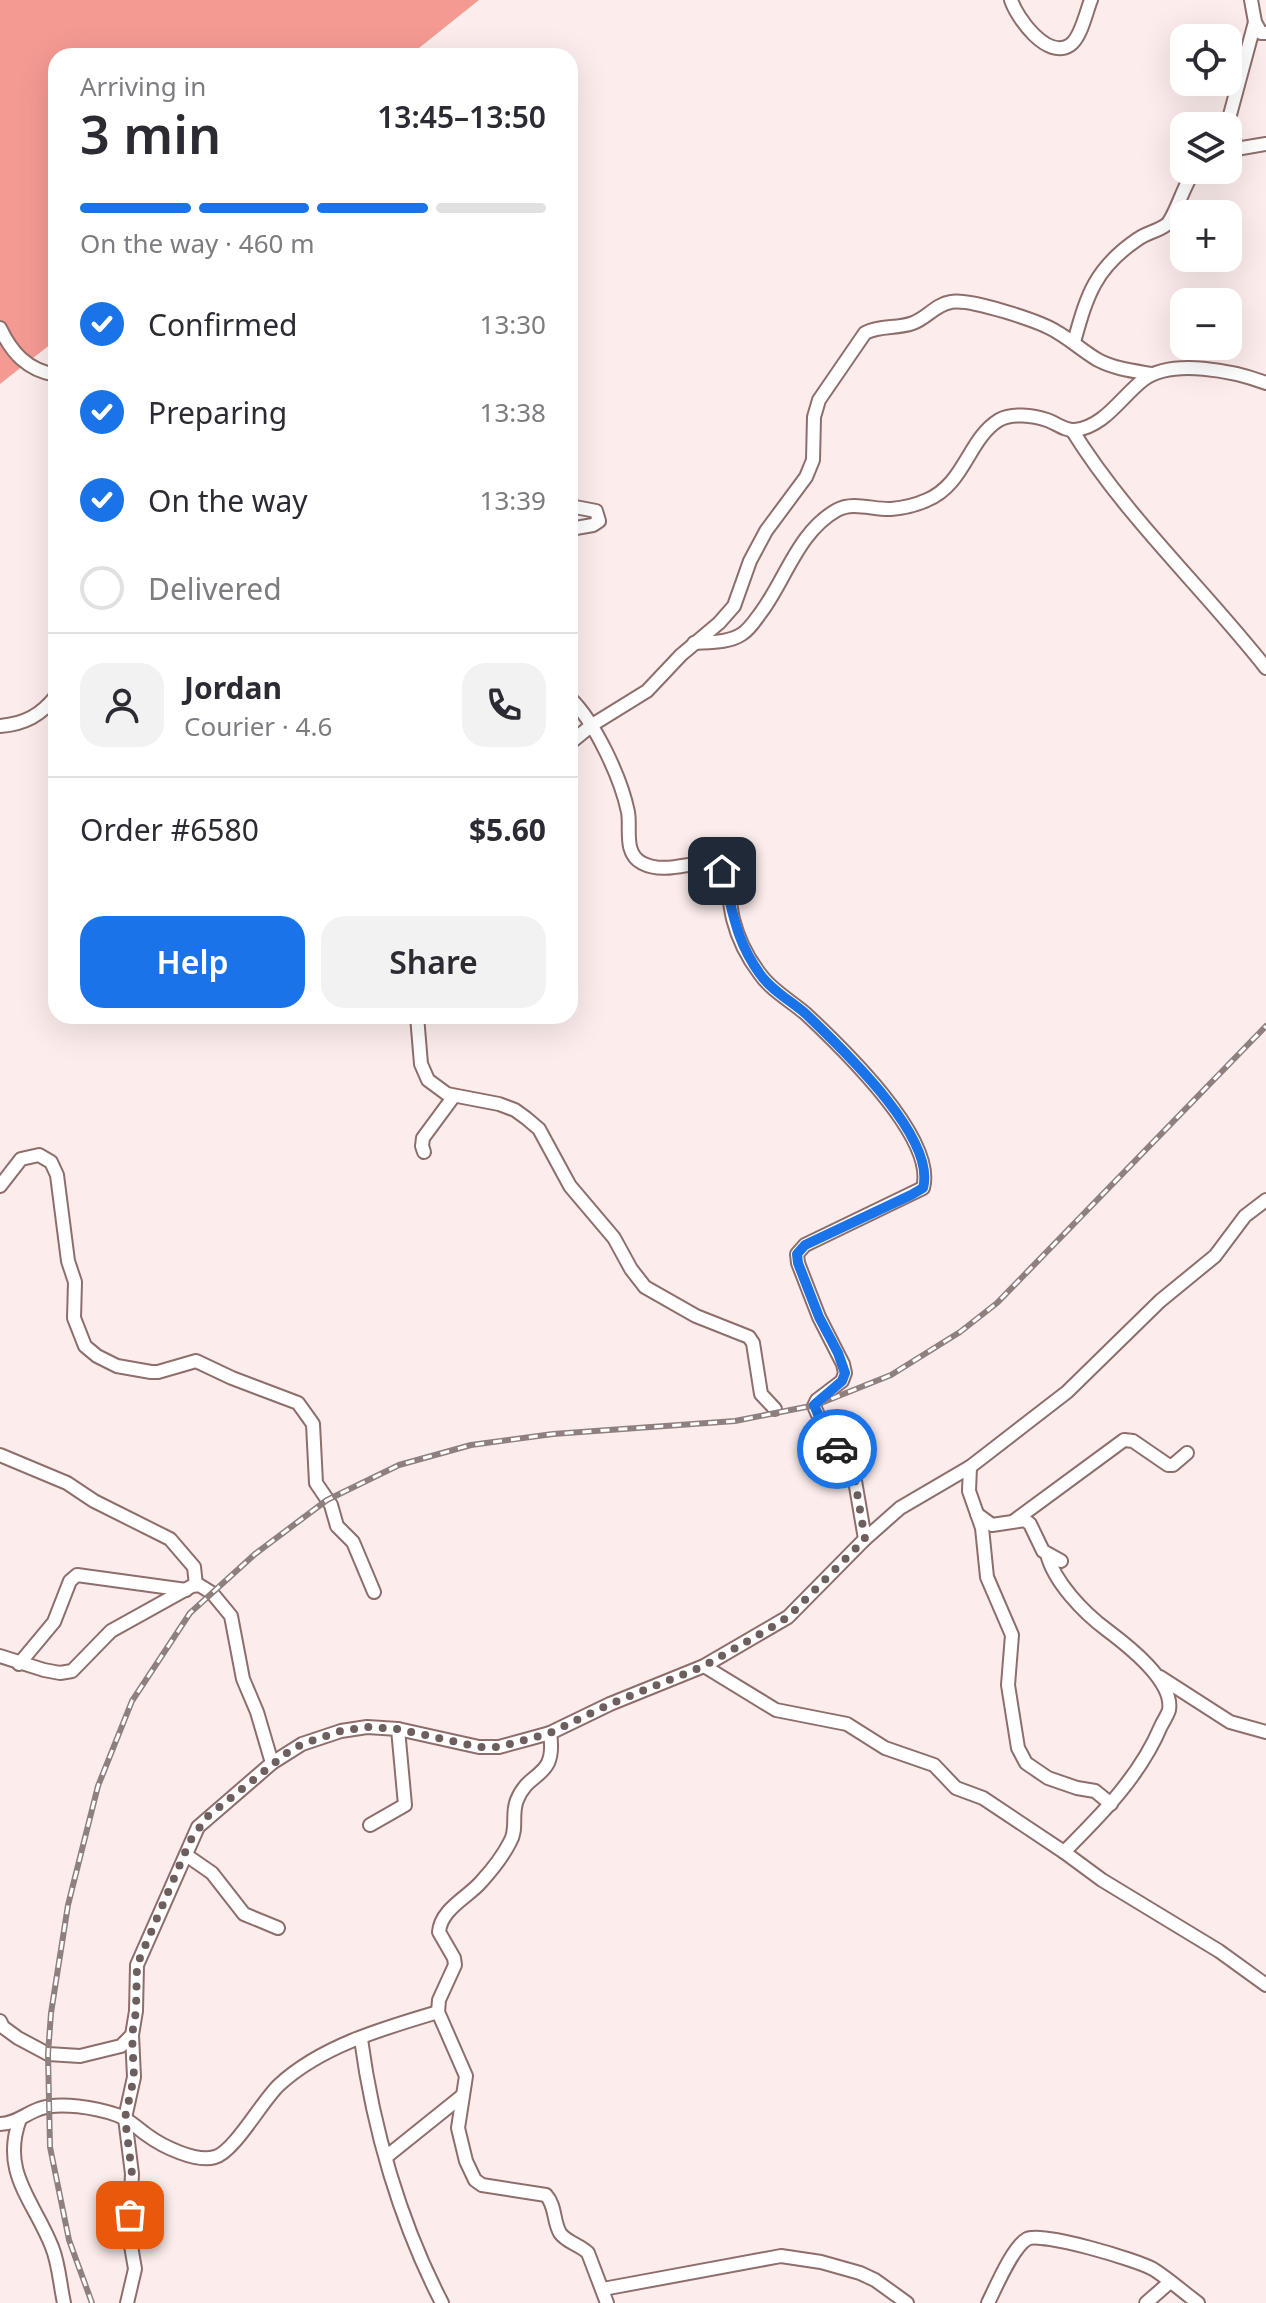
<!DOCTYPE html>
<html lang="en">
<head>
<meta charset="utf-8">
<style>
  :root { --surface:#fff; --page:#f2f2f3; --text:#2b2b33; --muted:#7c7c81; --line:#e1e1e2; --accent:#1a73e8 }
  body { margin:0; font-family:"Noto Sans",sans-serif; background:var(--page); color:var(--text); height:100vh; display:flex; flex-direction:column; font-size:30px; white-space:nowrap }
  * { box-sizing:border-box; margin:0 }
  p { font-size:26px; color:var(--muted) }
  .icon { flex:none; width:44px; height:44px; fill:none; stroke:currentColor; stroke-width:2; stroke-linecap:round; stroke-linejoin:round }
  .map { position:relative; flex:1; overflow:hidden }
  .drawer { position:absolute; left:48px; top:48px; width:530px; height:976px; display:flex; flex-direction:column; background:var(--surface); border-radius:24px; box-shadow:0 8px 32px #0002 }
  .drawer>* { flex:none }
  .tools { position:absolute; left:1170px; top:24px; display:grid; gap:16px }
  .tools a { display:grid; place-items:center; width:72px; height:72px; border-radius:16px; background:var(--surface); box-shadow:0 8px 32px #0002; font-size:40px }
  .pin { position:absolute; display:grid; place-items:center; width:68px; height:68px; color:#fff; margin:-34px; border-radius:16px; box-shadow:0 4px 12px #0006 }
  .courier { position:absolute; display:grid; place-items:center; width:80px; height:80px; margin:-40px; border:6px solid #1a73e8; border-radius:50%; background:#fff; color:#222; box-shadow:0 2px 10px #0007 }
  .summary em { font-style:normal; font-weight:600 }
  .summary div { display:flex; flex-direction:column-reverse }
  .summary { display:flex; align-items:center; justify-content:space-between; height:136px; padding:0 32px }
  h1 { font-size:52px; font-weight:600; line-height:60px }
  .bar { display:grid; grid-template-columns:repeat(4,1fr); gap:12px 8px; align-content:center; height:96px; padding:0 32px }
  .bar i { height:10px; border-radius:6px; background:var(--line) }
  .bar .active { background:var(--accent) }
  .bar p { grid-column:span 4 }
  .line { display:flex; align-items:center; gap:20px; padding:0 32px; border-top:2px solid var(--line) }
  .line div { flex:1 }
  .round { display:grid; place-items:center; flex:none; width:84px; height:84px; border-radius:24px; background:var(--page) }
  ol { padding:0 32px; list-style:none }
  li { display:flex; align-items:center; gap:24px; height:88px }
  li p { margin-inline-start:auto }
  li .icon { padding:8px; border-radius:50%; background:var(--accent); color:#fff; stroke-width:4 }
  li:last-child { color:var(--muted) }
  li i { width:44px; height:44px; border:4px solid var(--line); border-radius:50% }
  .action { display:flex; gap:16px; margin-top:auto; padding:16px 32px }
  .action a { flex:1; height:92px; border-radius:24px; background:var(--accent); color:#fff; font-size:32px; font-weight:600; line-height:92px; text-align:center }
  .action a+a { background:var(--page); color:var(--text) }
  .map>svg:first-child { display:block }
  .forest { fill:#f49a93 }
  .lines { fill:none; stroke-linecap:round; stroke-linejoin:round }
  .street-casing { stroke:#8e6e6b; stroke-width:16 }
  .street { stroke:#fff; stroke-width:12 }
  .rail-casing { stroke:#8e807f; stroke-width:6 }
  .rail { stroke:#fff; stroke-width:3; stroke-dasharray:9; stroke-linecap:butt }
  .done { stroke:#6c5f5e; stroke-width:8; stroke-dasharray:0 14.4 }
  .route { stroke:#1a73e8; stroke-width:10 }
</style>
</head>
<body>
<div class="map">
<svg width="1266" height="2303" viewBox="0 0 1266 2303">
  <rect width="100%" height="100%" fill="#fcedec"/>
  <path class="forest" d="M 0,0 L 479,0 L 409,56 L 56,56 L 56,340 L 0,384 Z"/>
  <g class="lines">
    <defs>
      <g id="street">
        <path d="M 1011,0 C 1017,18 1047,60 1070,45 C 1081,38 1086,12 1091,0"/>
        <path d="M 1251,0 L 1255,22 L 1261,33 L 1266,33"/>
        <path d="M 1227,126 L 1255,22"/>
        <path d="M 1228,141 L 1231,147 L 1236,149 L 1266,144"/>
        <path d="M 0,328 C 12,353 27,370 56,375"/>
        <path d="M 1074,342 C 1087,295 1095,268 1138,239 C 1146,233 1158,231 1166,225 C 1175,218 1184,183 1195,170"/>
        <path d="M 1072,430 C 1126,517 1203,588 1266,668"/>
        <path d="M 570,506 L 596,511 L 599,521 L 593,525 L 570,529"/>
        <path d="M 694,643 C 709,642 729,643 742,634 C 750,629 756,619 762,611 C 786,578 799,531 837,510 C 853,501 874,510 891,509 C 903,508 916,505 927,500 C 965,484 968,439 999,420 C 1012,413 1033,415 1047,420 C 1056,423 1065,431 1075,430 C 1104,427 1121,397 1143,380 C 1172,358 1234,371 1266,383"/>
        <path d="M 570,698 C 595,722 621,778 628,812 C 631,828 623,853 642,863 C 669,877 702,855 719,866 C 729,881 729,902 733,919 C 738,939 747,957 760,974 C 771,990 791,1001 806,1014 C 840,1046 937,1138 923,1188 L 805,1245 L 797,1254 L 798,1263 L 819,1317 L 843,1364 L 845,1373 L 842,1381 L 817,1400 L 814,1406 L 828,1437 L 854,1475 L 865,1539"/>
        <path d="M 0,726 C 25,724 41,715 56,696"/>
        <path d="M 570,743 L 592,725 L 647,691 L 681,655 L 719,623 L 734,606 L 750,561 L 766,531 L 806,477 L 813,460 L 814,417 L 819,400 L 865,333 C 880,325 897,329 913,323 C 927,318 936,304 951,302 C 969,298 1040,321 1057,332 C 1071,340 1084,352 1098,360 C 1115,369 1134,371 1152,374"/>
        <path d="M 417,1016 L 421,1064 L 428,1080 L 447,1094 L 499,1104 L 515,1110 L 526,1118 L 539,1129 L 570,1186 L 614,1238 L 631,1269 L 645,1287 L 696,1316 L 749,1337 L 753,1343 L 761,1394 L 775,1409"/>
        <path d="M 424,1152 L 422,1146 L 423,1138 L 454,1096"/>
        <path d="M 0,1186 L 21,1159 L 39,1155 L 51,1162 L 57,1175 L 68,1261 L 75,1282 L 74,1318 L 85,1346 L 97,1356 L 117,1366 L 151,1372 L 158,1372 L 196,1361 L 232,1378 L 298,1403 L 313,1424 L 316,1483 L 331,1505 L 337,1526 L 353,1542 L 374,1592"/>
        <path d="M 0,1455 L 67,1483 L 94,1501 L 170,1539 L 194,1567 L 196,1585"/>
        <path d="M 970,1467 L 969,1491 L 982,1528 L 987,1577 L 1012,1635 L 1008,1685 L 1018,1748 L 1026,1763 L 1048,1778 L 1077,1788 L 1095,1791 L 1111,1804"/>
        <path d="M 977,1514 L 992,1525 L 1025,1520 L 1030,1524 L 1043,1551 L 1061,1561"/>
        <path d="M 1014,1521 L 1124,1440 L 1133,1441 L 1168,1465 L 1173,1465 L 1187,1453"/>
        <path d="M 1047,1554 C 1054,1582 1084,1613 1107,1630 C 1127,1645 1174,1681 1169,1710 C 1168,1714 1163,1722 1161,1726 C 1140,1776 1102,1814 1064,1852"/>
        <path d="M 0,1656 L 44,1670 L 60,1673 L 72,1671 L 111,1631 L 192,1586 L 199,1585 L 212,1593 L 231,1616 L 243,1679 L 257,1712 L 272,1763"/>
        <path d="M 19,1664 L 54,1622 L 70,1581 L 77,1575 L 186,1590"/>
        <path d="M 704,1666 L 776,1710 L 847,1724 L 885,1748 L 934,1765 L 956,1788 L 983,1798 L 1064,1852 L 1102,1880 L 1219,1951 L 1266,1985"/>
        <path d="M 1160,1677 L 1230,1722 L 1266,1732"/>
        <path d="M 550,1733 C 557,1780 529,1769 517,1800 C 511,1814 518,1829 510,1842 C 503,1856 491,1871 481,1882 C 467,1898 441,1909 439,1932 L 454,1958 L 455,1965 L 439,2000 L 438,2012 L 466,2076 L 458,2128 L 466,2161 L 475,2180 L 482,2185 L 546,2195 C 556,2206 553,2221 560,2233 C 566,2242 580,2245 588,2253 L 607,2303"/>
        <path d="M 370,1825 L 405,1805 L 398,1729"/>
        <path d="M 186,1855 L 212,1873 L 244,1914 L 278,1928"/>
        <path d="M 0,2021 L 3,2027 L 18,2038 L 48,2054 L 80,2056 L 121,2046 L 132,2035 L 136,2011 L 137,1965 L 198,1827 L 272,1763 L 302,1744 L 341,1731 L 367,1727 L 398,1729 L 479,1747 L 499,1747 L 532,1738 L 550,1733 L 610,1704 L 704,1666 L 788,1617 L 865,1539 L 900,1508 L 970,1467 L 1067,1392 L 1160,1301 L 1215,1256 L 1245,1216 L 1266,1200"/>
        <path d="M 361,2039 C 373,2129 400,2222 442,2303"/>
        <path d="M 20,2119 C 0,2172 34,2201 52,2247 C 59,2264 60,2285 64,2303"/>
        <path d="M 0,2124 C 15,2124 25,2114 39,2109 C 59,2101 97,2108 117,2115 C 129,2119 137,2128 147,2135 C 162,2146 196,2163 215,2157 C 234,2152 262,2101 279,2085 C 321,2046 384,2028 438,2012"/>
        <path d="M 386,2157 L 462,2096"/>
        <path d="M 603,2289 L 781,2256 L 821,2262 L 860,2273 L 875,2280 L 907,2303"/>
        <path d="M 127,2303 L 135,2269 L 129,2234 L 132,2174 L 125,2118 L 134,2077 L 132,2035"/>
        <path d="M 988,2303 C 996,2287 1012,2248 1027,2239 C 1041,2231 1137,2260 1153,2269 C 1169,2279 1183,2292 1198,2303"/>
        <path d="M 1146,2303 L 1170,2282"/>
      </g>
    </defs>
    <use href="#street" class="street-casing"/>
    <use href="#street" class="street"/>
    <defs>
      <path id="rail" d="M 92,2303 L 69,2240 L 50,2147 L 48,2054 L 51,2013 L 68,1905 L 98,1786 L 132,1701 L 190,1613 L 255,1554 L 327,1500 L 399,1465 L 471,1445 L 553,1434 L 735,1421 L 816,1405 L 891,1375 L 960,1332 L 997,1303 L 1266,1026"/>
    </defs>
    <use href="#rail" class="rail-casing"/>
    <use href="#rail" class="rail"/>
  </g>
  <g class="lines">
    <path class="done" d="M 130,2215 L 132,2174 L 125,2118 L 134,2077 L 132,2035 L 136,2011 L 137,1965 L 190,1841 L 207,1817 L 287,1753 L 302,1744 L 341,1731 L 367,1727 L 398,1729 L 479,1747 L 499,1747 L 550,1733 L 610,1704 L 704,1666 L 767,1630 L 788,1617 L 865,1539 L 854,1475 L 837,1449"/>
    <path class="route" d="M 722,871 C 733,910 735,940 760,974 C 771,990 791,1001 806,1014 C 840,1047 937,1137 923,1188 L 911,1195 L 805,1245 L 797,1254 L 798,1263 L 819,1317 L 838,1353 L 845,1373 L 842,1381 L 814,1405 L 828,1437 L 837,1449"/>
  </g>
</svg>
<div class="tools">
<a><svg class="icon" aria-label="locate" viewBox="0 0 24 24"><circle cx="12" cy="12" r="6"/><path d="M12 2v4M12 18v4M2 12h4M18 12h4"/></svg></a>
<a><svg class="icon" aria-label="layers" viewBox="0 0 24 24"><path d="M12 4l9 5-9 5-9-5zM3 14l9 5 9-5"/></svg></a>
<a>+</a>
<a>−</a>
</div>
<div class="pin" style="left:130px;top:2215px;background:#ea580c"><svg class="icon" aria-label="bag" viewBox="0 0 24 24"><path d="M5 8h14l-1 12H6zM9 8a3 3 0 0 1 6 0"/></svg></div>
<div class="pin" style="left:722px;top:871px;background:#1f2937"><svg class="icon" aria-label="home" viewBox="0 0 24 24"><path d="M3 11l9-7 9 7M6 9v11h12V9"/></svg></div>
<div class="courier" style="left:837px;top:1449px"><svg class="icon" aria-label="car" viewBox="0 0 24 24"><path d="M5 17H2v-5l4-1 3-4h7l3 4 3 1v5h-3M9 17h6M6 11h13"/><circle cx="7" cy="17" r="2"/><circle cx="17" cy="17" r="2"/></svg></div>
<section class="drawer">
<div class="summary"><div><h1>3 min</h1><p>Arriving in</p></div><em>13:45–13:50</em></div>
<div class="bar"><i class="active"></i><i class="active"></i><i class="active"></i><i></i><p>On the way · 460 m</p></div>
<ol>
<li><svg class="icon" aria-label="check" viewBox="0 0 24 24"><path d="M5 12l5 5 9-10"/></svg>Confirmed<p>13:30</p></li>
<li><svg class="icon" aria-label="check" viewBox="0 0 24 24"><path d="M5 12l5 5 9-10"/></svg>Preparing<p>13:38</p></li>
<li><svg class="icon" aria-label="check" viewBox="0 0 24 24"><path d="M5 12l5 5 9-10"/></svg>On the way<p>13:39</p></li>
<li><i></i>Delivered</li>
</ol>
<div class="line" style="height:144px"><a class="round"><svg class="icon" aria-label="person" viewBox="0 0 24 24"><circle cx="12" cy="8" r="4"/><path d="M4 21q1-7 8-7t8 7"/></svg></a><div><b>Jordan</b><p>Courier · 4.6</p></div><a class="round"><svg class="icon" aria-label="phone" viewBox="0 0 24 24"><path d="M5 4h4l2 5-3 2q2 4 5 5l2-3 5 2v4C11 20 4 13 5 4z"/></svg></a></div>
<div class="line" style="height:104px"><div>Order #6580</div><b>$5.60</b></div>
<div class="action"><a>Help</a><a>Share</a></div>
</section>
</div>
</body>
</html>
